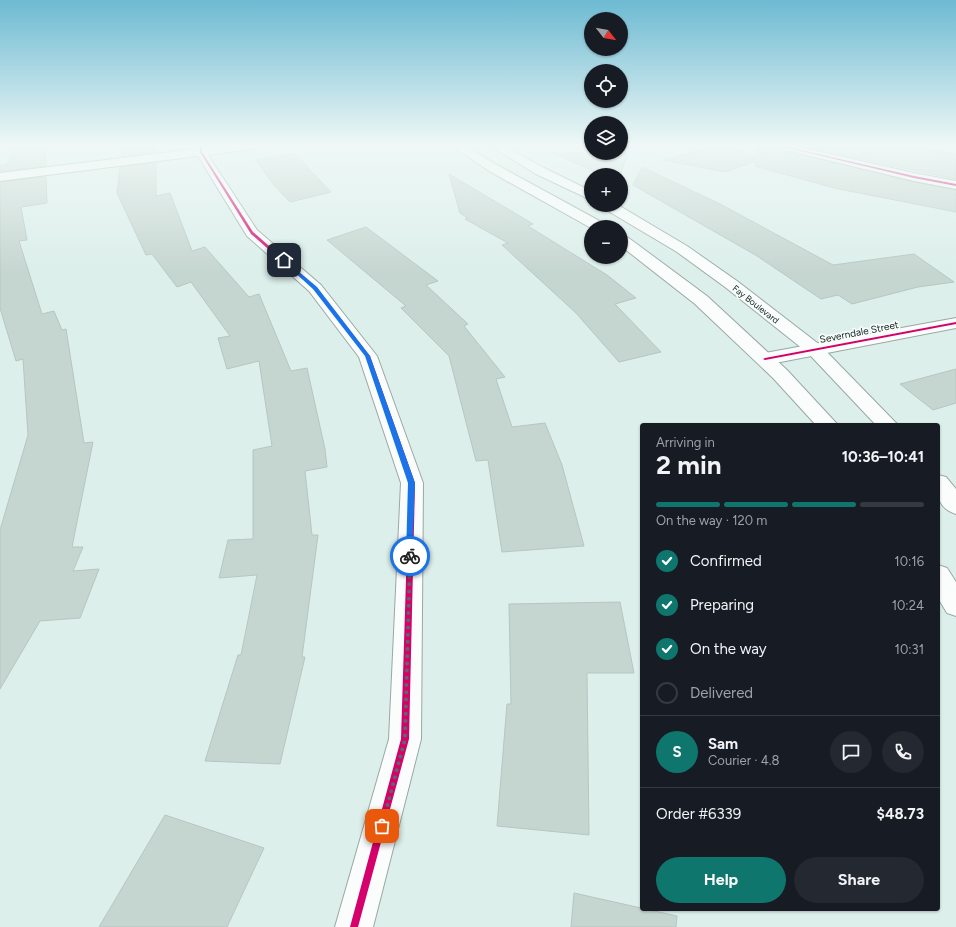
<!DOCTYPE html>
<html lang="en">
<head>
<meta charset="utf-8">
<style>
  :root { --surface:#171b24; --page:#242831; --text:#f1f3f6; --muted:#9ea1a6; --line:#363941; --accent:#0f766e }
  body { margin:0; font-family:Figtree,sans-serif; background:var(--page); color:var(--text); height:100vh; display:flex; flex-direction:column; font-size:15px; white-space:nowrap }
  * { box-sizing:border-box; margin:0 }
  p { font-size:13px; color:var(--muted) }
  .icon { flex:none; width:22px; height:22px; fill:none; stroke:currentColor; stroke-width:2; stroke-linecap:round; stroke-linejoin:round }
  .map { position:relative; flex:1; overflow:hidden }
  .sheet { position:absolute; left:640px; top:423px; width:300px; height:488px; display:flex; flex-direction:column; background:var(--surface); border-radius:4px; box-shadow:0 1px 3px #0004 }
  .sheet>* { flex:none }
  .needle { width:26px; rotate:121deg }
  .buttons { position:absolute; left:584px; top:12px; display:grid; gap:8px }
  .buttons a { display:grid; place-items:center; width:44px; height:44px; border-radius:50%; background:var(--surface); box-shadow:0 1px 3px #0004; font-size:20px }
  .pin { position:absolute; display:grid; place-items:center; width:34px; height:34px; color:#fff; margin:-17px; border-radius:8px; box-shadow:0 2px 6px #0006 }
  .courier { position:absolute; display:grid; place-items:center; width:40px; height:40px; margin:-20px; border:3px solid #1a73e8; border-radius:50%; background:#fff; color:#222; box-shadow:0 1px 5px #0007 }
  .summary em { font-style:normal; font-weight:700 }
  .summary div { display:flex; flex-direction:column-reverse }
  .summary { display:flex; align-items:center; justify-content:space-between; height:68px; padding:0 16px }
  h1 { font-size:26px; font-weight:700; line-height:30px }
  .bar { display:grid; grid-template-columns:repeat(4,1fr); gap:6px 4px; align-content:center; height:48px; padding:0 16px }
  .bar i { height:5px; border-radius:3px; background:var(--line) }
  .bar .active { background:var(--accent) }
  .bar p { grid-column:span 4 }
  .line { display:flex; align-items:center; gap:10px; padding:0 16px; border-top:1px solid var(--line) }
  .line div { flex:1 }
  .round { display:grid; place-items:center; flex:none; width:42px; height:42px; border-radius:21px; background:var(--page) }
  ol { padding:0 16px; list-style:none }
  li { display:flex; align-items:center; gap:12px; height:44px }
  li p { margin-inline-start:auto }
  li .icon { padding:4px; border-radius:50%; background:var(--accent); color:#fff; stroke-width:4 }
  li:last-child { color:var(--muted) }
  li i { width:22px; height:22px; border:2px solid var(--line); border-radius:50% }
  .cta { display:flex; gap:8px; margin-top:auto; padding:8px 16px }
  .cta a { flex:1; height:46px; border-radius:24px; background:var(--accent); color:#fff; font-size:16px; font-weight:700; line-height:46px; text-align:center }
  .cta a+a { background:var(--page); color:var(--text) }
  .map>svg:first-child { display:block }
  .building { fill:#c5d5d0; stroke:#b7c6c2 }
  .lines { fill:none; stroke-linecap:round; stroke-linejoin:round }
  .street-casing { stroke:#99a8a4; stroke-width:2 }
  .secondary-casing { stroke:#99a8a4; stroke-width:2 }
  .street { fill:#fafdfc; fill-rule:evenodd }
  .secondary { fill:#fafdfc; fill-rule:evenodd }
  .cycleway-casing { stroke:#f6fdfb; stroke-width:3 }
  .cycleway { fill:#d6006c; fill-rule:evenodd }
  .route { fill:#1a73e8 }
  .done { stroke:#5b6a67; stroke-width:4; stroke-dasharray:0 7.2 }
  .labels { text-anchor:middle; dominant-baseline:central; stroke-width:3.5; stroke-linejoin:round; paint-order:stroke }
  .far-street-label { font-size:9px; fill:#162320; stroke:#f6fdfb }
  .street-label { font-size:10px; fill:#162320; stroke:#f6fdfb }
</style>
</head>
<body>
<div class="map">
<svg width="956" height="927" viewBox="0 0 956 927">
  <rect width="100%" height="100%" fill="#dcefea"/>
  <g class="building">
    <path d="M 45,145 L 46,166 L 0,171 L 0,166 L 6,165 L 16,148 Z"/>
    <path d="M 123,145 L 156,145 L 156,152 L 121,157 Z"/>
    <path d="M 716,145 L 726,145 L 757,157 L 758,145 L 770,145 L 772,148 L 777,149 L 914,182 L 956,190 L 956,212 L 834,188 L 755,166 L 756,161 L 725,172 L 663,160 Z"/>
    <path d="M 795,145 L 888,145 L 903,147 L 904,145 L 956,154 L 956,179 Z"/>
    <path d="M 294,153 L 331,192 L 290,202 L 273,184 L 256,160 Z"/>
    <path d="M 552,153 L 628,153 L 620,175 L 603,175 Z"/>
    <path d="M 156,163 L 156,196 L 170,193 L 192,251 L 205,247 L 249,297 L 259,294 L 291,371 L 307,368 L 325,449 L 327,467 L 305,471 L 312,535 L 318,535 L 302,657 L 305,657 L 280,764 L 205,761 L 238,655 L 241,655 L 257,575 L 219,578 L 228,540 L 253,539 L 253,450 L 272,446 L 259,361 L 227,369 L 218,338 L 230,336 L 191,282 L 177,287 L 152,254 L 146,255 L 117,193 L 120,167 Z"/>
    <path d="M 642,167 L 720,204 L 833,265 L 914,254 L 954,282 L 918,287 L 852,304 L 838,295 L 821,299 L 757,256 L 633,185 Z"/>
    <path d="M 449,174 L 533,224 L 528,226 L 607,275 L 636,298 L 615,304 L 661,352 L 619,362 L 576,313 L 502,245 L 508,243 L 465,219 L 468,218 L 460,213 Z"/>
    <path d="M 46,177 L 47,203 L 21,207 L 27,240 L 19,241 L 42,314 L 54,311 L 62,330 L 66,329 L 84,443 L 93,442 L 72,547 L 83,547 L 73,571 L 99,569 L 80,618 L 40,621 L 0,689 L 0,530 L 28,435 L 23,359 L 16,361 L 0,308 L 0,182 Z"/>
    <path d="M 366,227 L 438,281 L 426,285 L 468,324 L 464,326 L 505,377 L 496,379 L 512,427 L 545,423 L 562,465 L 584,546 L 502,552 L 488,460 L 476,461 L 449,356 L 401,308 L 406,306 L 327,240 Z"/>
    <path d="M 956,369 L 956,403 L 933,410 L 900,384 Z"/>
    <path d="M 620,602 L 634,673 L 587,673 L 589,835 L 497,826 L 507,704 L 511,704 L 509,604 Z"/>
    <path d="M 165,815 L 264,848 L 227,927 L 99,927 Z"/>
    <path d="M 574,893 L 677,916 L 676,927 L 571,927 Z"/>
  </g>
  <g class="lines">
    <defs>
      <g id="street">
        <path d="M 196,145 L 206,145 L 207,148 L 232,145 L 263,145 L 261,147 L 257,148 L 208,155 L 257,230 L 321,285 L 377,356 L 423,483 L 421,739 L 373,927 L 335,927 L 389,739 L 401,483 L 359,357 L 309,291 L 247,236 L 198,156 L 0,181 L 0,173 L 195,149 Z"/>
        <path d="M 771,145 L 790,145 L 914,173 L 956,181 L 956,189 L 914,181 L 777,148 L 773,147 Z"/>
        <path d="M 956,318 L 956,328 L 765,365 L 758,363 L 756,359 L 758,355 L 765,353 Z"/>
      </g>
      <g id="secondary">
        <path d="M 451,145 L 464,145 L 497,165 L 605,224 L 607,227 L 591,228 L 489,171 Z"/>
        <path d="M 489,145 L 503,145 L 544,168 L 591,191 L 591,200 L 536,174 Z"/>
        <path d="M 601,205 L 618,205 L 687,246 L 737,281 L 820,345 L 898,425 L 876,425 L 808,353 L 725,287 L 677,252 L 603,208 Z"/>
        <path d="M 621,235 L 626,236 L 707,296 L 787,370 L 838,425 L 816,425 L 773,378 L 695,304 L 621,246 Z"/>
        <path d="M 938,475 L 946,477 L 956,489 L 956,514 C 935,507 938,493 938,475 Z"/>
        <path d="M 938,565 L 947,568 L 956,582 L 956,616 L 947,613 L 938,598 Z"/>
      </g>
    </defs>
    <use href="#street" class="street-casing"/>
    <use href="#secondary" class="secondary-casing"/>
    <use href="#street" class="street"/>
    <use href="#secondary" class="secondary"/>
    <defs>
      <g id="cycleway">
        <path d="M 200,145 L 202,145 L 202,152 L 253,232 L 316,287 L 370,356 L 415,483 L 409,739 L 358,927 L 350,927 L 401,739 L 409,483 L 366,356 L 314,289 L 251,234 L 200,152 Z"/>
        <path d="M 776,145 L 779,145 L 914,176 L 956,184 L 956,186 L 914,178 Z"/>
        <path d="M 956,322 L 956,324 L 765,360 L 763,359 L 765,358 Z"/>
      </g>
    </defs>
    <use href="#cycleway" class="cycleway-casing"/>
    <use href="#cycleway" class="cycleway"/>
  </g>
  <linearGradient id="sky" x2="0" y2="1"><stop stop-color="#6dbad2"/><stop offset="0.53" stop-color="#eff8f6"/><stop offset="1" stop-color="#eff8f6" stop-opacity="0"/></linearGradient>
  <rect width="956" height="274" fill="url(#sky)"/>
  <path class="route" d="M 281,260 L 285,260 L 317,287 L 370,356 L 415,483 L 412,558 L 410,559 L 406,556 L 408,483 L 365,356 L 313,289 Z"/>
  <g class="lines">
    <path class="done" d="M 382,826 L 405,739 L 410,556"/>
  </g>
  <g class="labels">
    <g class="far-street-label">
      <text transform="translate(756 304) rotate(38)">Fay Boulevard</text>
    </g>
    <g class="street-label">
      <text transform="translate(859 332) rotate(-11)">Severndale Street</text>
    </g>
  </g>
</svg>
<div class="buttons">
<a><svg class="needle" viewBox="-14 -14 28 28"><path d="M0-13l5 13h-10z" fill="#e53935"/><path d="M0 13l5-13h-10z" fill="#9ea1a6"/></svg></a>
<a><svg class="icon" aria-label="locate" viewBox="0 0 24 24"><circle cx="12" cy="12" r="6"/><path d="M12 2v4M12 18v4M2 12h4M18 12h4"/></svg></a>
<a><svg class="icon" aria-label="layers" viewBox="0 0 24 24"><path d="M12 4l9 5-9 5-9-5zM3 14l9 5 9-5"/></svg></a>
<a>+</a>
<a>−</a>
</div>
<div class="pin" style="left:382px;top:826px;background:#ea580c"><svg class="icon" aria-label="bag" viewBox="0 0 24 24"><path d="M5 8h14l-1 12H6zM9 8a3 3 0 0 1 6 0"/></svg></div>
<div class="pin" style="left:284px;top:260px;background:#1f2937"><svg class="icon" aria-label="home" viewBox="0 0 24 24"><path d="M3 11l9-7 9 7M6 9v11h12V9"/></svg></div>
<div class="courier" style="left:410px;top:556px"><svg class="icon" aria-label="bike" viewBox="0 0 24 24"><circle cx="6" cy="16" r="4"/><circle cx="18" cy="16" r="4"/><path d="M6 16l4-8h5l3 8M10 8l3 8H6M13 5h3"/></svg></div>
<section class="sheet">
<div class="summary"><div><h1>2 min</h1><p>Arriving in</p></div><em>10:36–10:41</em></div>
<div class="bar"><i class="active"></i><i class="active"></i><i class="active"></i><i></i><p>On the way · 120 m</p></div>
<ol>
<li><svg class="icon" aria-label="check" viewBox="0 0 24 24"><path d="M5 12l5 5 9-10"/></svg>Confirmed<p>10:16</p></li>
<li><svg class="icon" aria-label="check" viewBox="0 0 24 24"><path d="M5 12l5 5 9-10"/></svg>Preparing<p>10:24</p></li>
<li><svg class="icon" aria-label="check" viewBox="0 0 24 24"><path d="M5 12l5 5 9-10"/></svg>On the way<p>10:31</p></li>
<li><i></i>Delivered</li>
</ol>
<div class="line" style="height:72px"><b class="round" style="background:var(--accent);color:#fff">S</b><div><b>Sam</b><p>Courier · 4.8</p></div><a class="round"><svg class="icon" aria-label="chat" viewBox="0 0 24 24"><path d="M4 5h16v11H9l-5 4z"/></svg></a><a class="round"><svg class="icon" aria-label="phone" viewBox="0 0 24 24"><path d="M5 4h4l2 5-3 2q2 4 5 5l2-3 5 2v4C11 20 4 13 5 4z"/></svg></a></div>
<div class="line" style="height:52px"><div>Order #6339</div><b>$48.73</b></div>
<div class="cta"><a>Help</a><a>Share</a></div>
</section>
</div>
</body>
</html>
